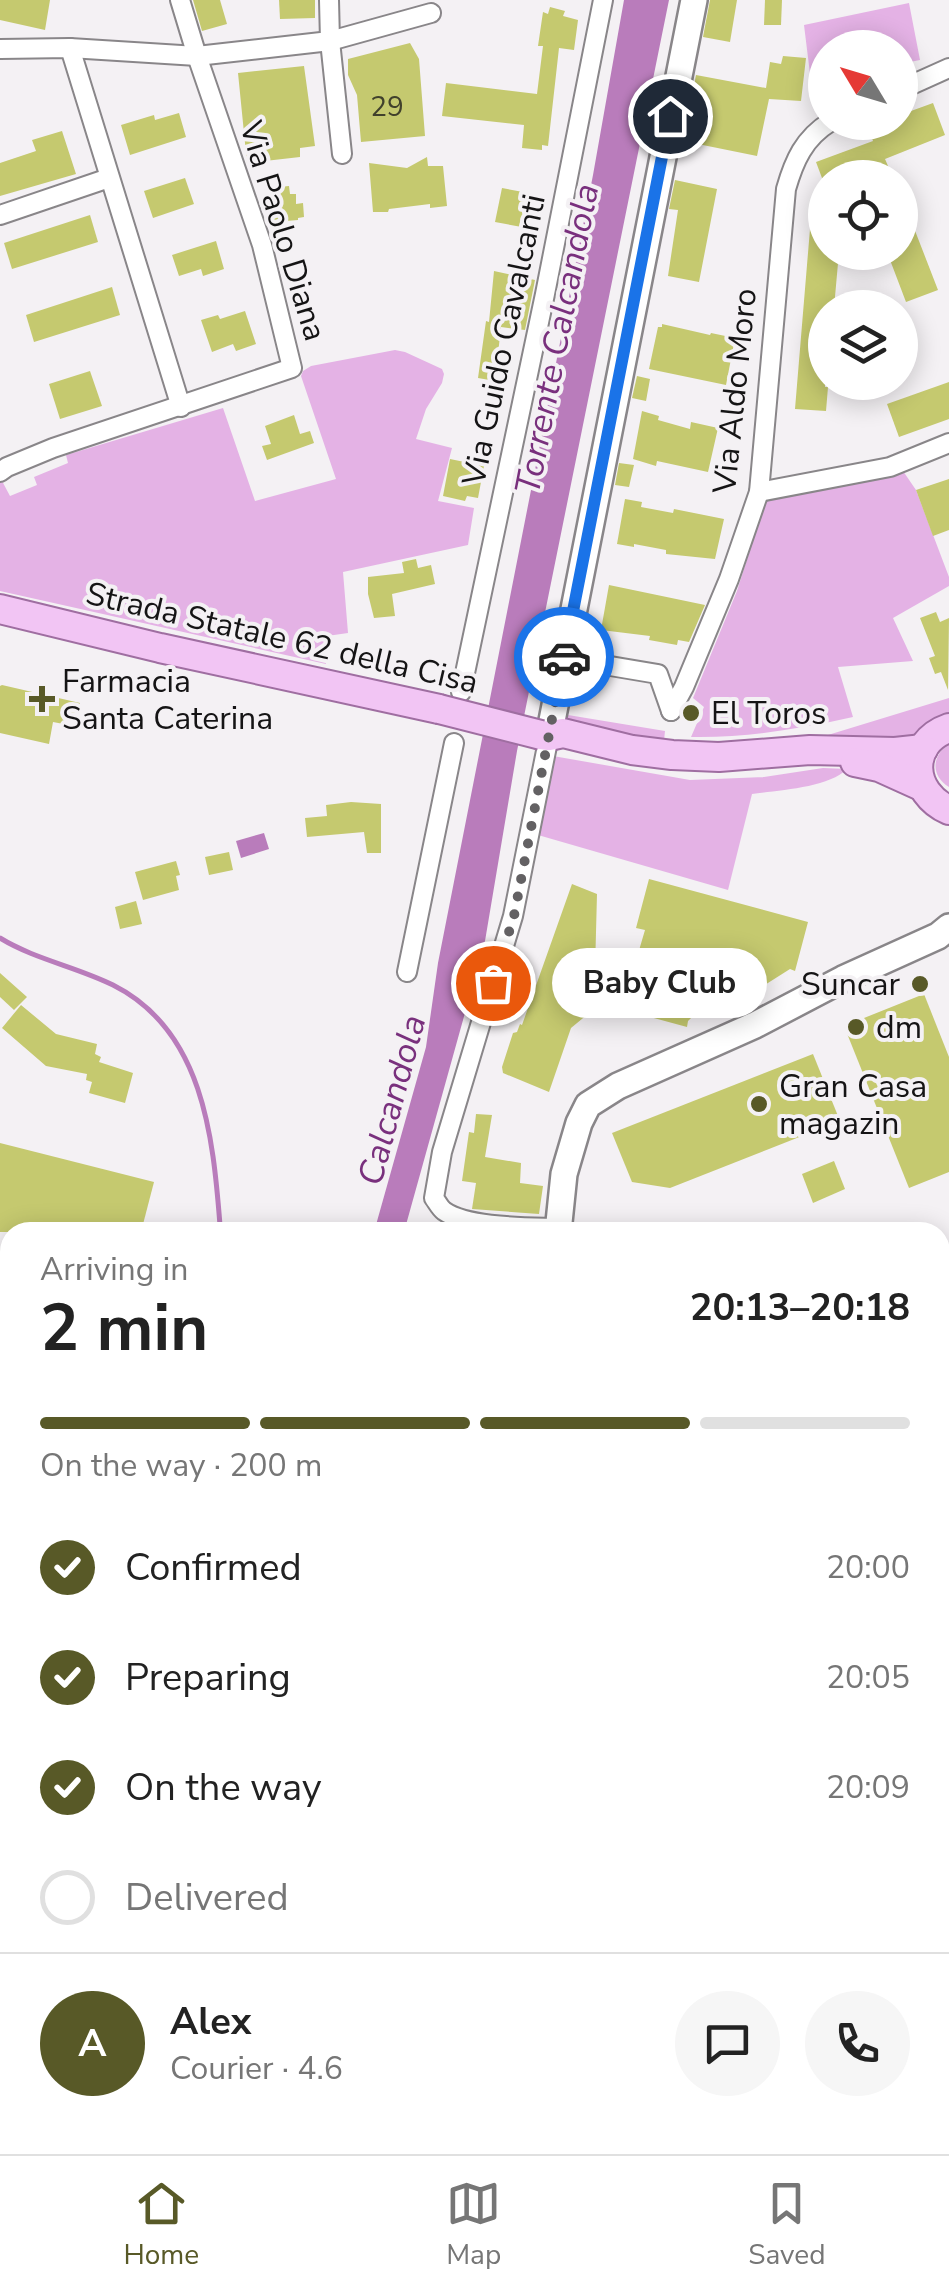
<!DOCTYPE html>
<html lang="en">
<head>
<meta charset="utf-8">
<style>
  :root { --surface:#fff; --page:#f6f6f6; --text:#222; --muted:#767676; --line:#e0e0e0; --accent:#585927 }
  body { margin:0; font-family:"Nunito Sans",sans-serif; background:var(--page); color:var(--text); height:100vh; display:flex; flex-direction:column; font-size:38px; white-space:nowrap }
  * { box-sizing:border-box; margin:0 }
  p { font-size:32px; color:var(--muted) }
  .icon { flex:none; width:55px; height:55px; fill:none; stroke:currentColor; stroke-width:2; stroke-linecap:round; stroke-linejoin:round }
  .map { position:relative; flex:1; overflow:hidden }
  .side { position:absolute; left:0px; top:1222px; width:950px; height:932px; display:flex; flex-direction:column; background:var(--surface); border-radius:30px 30px 0 0; box-shadow:0 5px 25px #0003 }
  .side>* { flex:none }
  .needle { width:65px; rotate:308deg }
  .controls { position:absolute; left:808px; top:30px; display:grid; gap:20px }
  .controls a { display:grid; place-items:center; width:110px; height:110px; border-radius:50%; background:var(--surface); box-shadow:0 5px 25px #0003; font-size:50px }
  .pin { position:absolute; display:grid; place-items:center; width:85px; height:85px; color:#fff; margin:-42px; border:5px solid #fff; border-radius:50%; box-shadow:0 2px 10px #0007 }
  .courier { position:absolute; display:grid; place-items:center; width:100px; height:100px; margin:-50px; border:8px solid #1a73e8; border-radius:50%; background:#fff; color:#222; box-shadow:0 2px 12px #0007 }
  .bubble { position:absolute; height:70px; border-radius:35px; background:var(--surface); box-shadow:0 5px 25px #0003; font-size:32px; font-weight:700; line-height:70px; text-align:center }
  .head em { font-style:normal; font-weight:700 }
  .head div { display:flex; flex-direction:column-reverse }
  .head { display:flex; align-items:center; justify-content:space-between; height:170px; padding:0 40px }
  h1 { font-size:65px; font-weight:700; line-height:75px }
  .bar { display:grid; grid-template-columns:repeat(4,1fr); gap:15px 10px; align-content:center; height:120px; padding:0 40px }
  .bar i { height:12px; border-radius:8px; background:var(--line) }
  .bar .on { background:var(--accent) }
  .bar p { grid-column:span 4 }
  .line { display:flex; align-items:center; gap:25px; padding:0 40px; border-top:2px solid var(--line) }
  .line div { flex:1 }
  .round { display:grid; place-items:center; flex:none; width:105px; height:105px; border-radius:52px; background:var(--page) }
  ol { padding:0 40px; list-style:none }
  li { display:flex; align-items:center; gap:30px; height:110px }
  li p { margin-inline-start:auto }
  li .icon { padding:10px; border-radius:50%; background:var(--accent); color:#fff; stroke-width:4 }
  li:last-child { color:var(--muted) }
  li i { width:55px; height:55px; border:5px solid var(--line); border-radius:50% }
  .dock { display:flex; justify-content:space-around; align-items:center; height:140px; border-top:2px solid var(--line); background:var(--surface); font-size:28px; color:var(--muted) }
  .dock a { display:grid; justify-items:center; gap:5px }
  .dock .on { color:var(--accent) }
  .map>svg:first-child { display:block }
  .green { fill:#e4b2e5 }
  .water { fill:#b97cbb }
  .lines { fill:none; stroke-linecap:round; stroke-linejoin:round }
  .stream { stroke:#b97cbb; stroke-width:5 }
  .building { fill:#c5c96f }
  .street-casing { stroke:#898689; stroke-width:22 }
  .secondary-casing { stroke:#898689; stroke-width:30 }
  .primary-casing { stroke:#9f6ea1; stroke-width:32 }
  .street { stroke:#fff; stroke-width:18 }
  .secondary { stroke:#fff; stroke-width:25 }
  .primary { stroke:#f2c5f4; stroke-width:28 }
  .primary-bridge-casing { stroke:#9f6ea1; stroke-width:32; stroke-linecap:butt }
  .primary-bridge { stroke:#f2c5f4; stroke-width:28 }
  .done { stroke:#636163; stroke-width:10; stroke-dasharray:0 18 }
  .route { stroke:#1a73e8; stroke-width:12 }
  .poi-dot { fill:#585927; stroke:#f4f1f4; stroke-width:4 }
  .labels { text-anchor:middle; dominant-baseline:central; stroke-width:8; stroke-linejoin:round; paint-order:stroke }
  .number-label { font-size:28px; fill:#41412c }
  .street-label { font-size:32px; fill:#151415; stroke:#f4f1f4 }
  .poi-label { font-size:32px; fill:#151415; stroke:#f4f1f4; text-anchor:start }
  .water-label { font-size:35px; font-style:italic; fill:#79307d; stroke:#f4f1f4 }
</style>
</head>
<body>
<div class="map">
<svg width="949" height="2154" viewBox="0 0 949 2154">
  <rect width="100%" height="100%" fill="#f4f1f4"/>
  <g class="green">
    <path d="M 909,3 L 920,60 L 900,64 L 900,48 L 825,48 L 825,79 L 811,82 L 804,25 Z"/>
    <path d="M 395,350 L 405,352 L 442,369 L 444,374 L 442,383 L 426,409 L 416,439 L 452,448 L 438,501 L 474,508 L 468,545 L 343,572 L 348,633 L 327,636 L 323,646 L 326,664 L 0,591 L 0,482 L 2,481 L 10,496 L 37,485 L 34,477 L 68,463 L 66,455 L 223,408 L 255,501 L 336,479 L 301,376 L 303,371 L 311,366 Z"/>
    <path d="M 903,471 L 916,490 L 949,577 L 949,586 L 893,618 L 913,661 L 838,667 L 853,717 C 798,729 747,738 691,737 L 704,707 L 693,698 L 737,591 L 767,496 Z"/>
    <path d="M 568,666 L 576,667 L 568,715 L 665,731 L 664,741 L 558,722 Z"/>
    <path d="M 949,698 L 949,716 L 928,724 L 907,739 L 805,742 Z"/>
    <path d="M 949,744 L 949,787 C 931,776 931,756 949,744 Z"/>
    <path d="M 553,756 L 690,780 L 764,777 L 823,768 L 847,769 C 828,788 779,790 752,794 L 728,890 L 538,835 Z"/>
  </g>
  <g class="water">
    <path d="M 624,0 L 669,0 L 517,751 L 485,941 L 404,1232 L 374,1232 L 426,1047 L 438,963 L 593,175 Z"/>
    <path d="M 264,833 L 269,849 L 241,858 L 236,841 Z"/>
  </g>
  <g class="lines">
    <g class="stream">
      <path d="M 0,938 C 34,959 77,967 113,985 C 203,1030 213,1136 220,1225 L 217,1232"/>
      <path d="M 0,1518 L 10,1515"/>
    </g>
  </g>
  <g class="building">
    <path d="M 0,0 L 50,0 L 45,30 L 0,20 Z"/>
    <path d="M 193,0 L 220,0 L 227,24 L 202,31 Z"/>
    <path d="M 279,0 L 315,0 L 315,18 L 280,19 Z"/>
    <path d="M 710,0 L 737,0 L 730,42 L 703,37 Z"/>
    <path d="M 765,0 L 782,0 L 781,25 L 764,25 Z"/>
    <path d="M 550,7 L 565,11 L 563,16 L 578,20 L 574,50 L 559,48 L 548,146 L 542,145 L 542,150 L 522,148 L 524,125 L 442,116 L 446,83 L 537,94 L 543,46 L 538,46 L 543,12 L 548,14 Z"/>
    <path d="M 410,43 L 419,59 L 425,136 L 361,142 L 357,95 L 348,75 L 348,59 Z"/>
    <path d="M 783,56 L 806,58 L 801,101 L 769,99 L 757,156 L 683,141 L 696,75 L 766,88 L 770,62 L 781,64 Z"/>
    <path d="M 304,66 L 315,146 L 300,148 L 300,157 L 247,163 L 238,73 Z"/>
    <path d="M 933,103 L 945,135 L 885,159 L 891,173 L 878,178 L 822,178 L 816,162 L 873,141 L 868,127 L 880,122 L 900,122 L 900,115 Z"/>
    <path d="M 179,113 L 186,137 L 130,155 L 121,125 L 154,115 L 155,120 Z"/>
    <path d="M 62,131 L 76,174 L 0,196 L 0,163 L 36,151 L 32,140 Z"/>
    <path d="M 427,157 L 428,166 L 443,166 L 447,206 L 430,208 L 430,204 L 389,209 L 388,212 L 373,212 L 369,163 L 407,168 Z"/>
    <path d="M 185,178 L 194,204 L 153,218 L 144,191 Z"/>
    <path d="M 675,180 L 717,189 L 699,282 L 668,276 L 678,210 L 669,209 Z"/>
    <path d="M 289,186 L 290,194 L 296,194 L 296,204 L 303,203 L 304,217 L 298,218 L 298,220 L 274,222 L 274,215 L 270,215 L 268,188 Z"/>
    <path d="M 502,188 L 534,194 L 527,228 L 495,222 Z"/>
    <path d="M 900,192 L 938,290 L 906,302 L 887,252 L 900,252 Z"/>
    <path d="M 90,215 L 98,242 L 12,269 L 4,243 Z"/>
    <path d="M 810,229 L 825,230 L 825,252 L 839,252 L 834,308 L 825,308 L 825,387 L 828,387 L 826,411 L 795,409 Z"/>
    <path d="M 216,241 L 224,269 L 203,276 L 201,269 L 179,276 L 172,255 Z"/>
    <path d="M 494,271 L 535,280 L 525,330 L 501,327 L 495,381 L 478,378 L 486,321 L 489,322 Z"/>
    <path d="M 112,287 L 120,315 L 34,342 L 26,315 Z"/>
    <path d="M 245,311 L 256,344 L 236,351 L 233,344 L 212,352 L 201,320 L 218,315 L 220,319 Z"/>
    <path d="M 662,324 L 710,335 L 711,333 L 735,338 L 726,385 L 649,369 L 658,327 L 662,327 Z"/>
    <path d="M 90,371 L 102,406 L 60,419 L 49,384 Z"/>
    <path d="M 637,376 L 650,379 L 646,401 L 632,398 Z"/>
    <path d="M 949,382 L 949,419 L 899,437 L 887,404 Z"/>
    <path d="M 642,411 L 659,416 L 658,420 L 690,429 L 691,422 L 718,428 L 708,472 L 657,461 L 656,466 L 633,459 Z"/>
    <path d="M 294,415 L 300,434 L 310,431 L 314,443 L 267,460 L 262,446 L 271,444 L 265,426 Z"/>
    <path d="M 450,459 L 484,466 L 478,498 L 467,496 L 465,501 L 443,496 Z"/>
    <path d="M 619,463 L 634,465 L 629,487 L 615,485 Z"/>
    <path d="M 949,479 L 949,530 L 933,536 L 916,490 Z"/>
    <path d="M 625,499 L 642,502 L 641,507 L 673,513 L 674,509 L 724,519 L 715,559 L 666,554 L 666,550 L 634,544 L 634,547 L 617,544 Z"/>
    <path d="M 416,559 L 418,568 L 431,565 L 435,584 L 392,594 L 395,616 L 374,618 L 368,594 L 368,577 L 404,573 L 402,562 Z"/>
    <path d="M 609,585 L 705,605 L 689,642 L 678,640 L 677,645 L 649,640 L 650,636 L 601,630 Z"/>
    <path d="M 936,612 L 940,622 L 949,618 L 948,690 L 941,672 L 935,674 L 929,658 L 935,656 L 920,618 Z"/>
    <path d="M 2,685 L 80,703 L 74,726 L 53,722 L 49,744 L 0,733 L 0,686 Z"/>
    <path d="M 351,802 L 381,804 L 381,853 L 367,853 L 364,832 L 307,837 L 305,818 L 327,816 L 326,805 Z"/>
    <path d="M 229,852 L 233,870 L 209,875 L 205,857 Z"/>
    <path d="M 176,861 L 180,875 L 176,876 L 179,890 L 143,900 L 135,872 Z"/>
    <path d="M 649,879 L 808,922 L 795,971 L 790,969 L 757,990 L 730,981 L 726,992 L 707,1002 L 688,1021 L 687,1027 L 628,1011 L 640,966 L 635,964 L 645,930 L 636,928 Z"/>
    <path d="M 572,884 L 597,894 L 594,1009 L 571,1028 L 549,1092 L 503,1073 L 502,1067 L 513,1033 L 517,1032 L 520,1024 L 522,1025 Z"/>
    <path d="M 136,901 L 142,924 L 120,929 L 115,907 Z"/>
    <path d="M 0,973 L 27,997 L 14,1010 L 0,997 Z"/>
    <path d="M 924,994 L 949,1057 L 949,1172 L 909,1188 L 844,1026 Z"/>
    <path d="M 21,1005 L 56,1034 L 97,1044 L 95,1054 L 101,1057 L 99,1062 L 133,1073 L 125,1103 L 89,1093 L 92,1082 L 86,1080 L 87,1074 L 46,1066 L 2,1028 Z"/>
    <path d="M 813,1054 L 840,1121 L 670,1188 L 632,1182 L 612,1133 Z"/>
    <path d="M 476,1114 L 492,1115 L 485,1157 L 521,1163 L 520,1183 L 543,1186 L 539,1214 L 472,1209 L 476,1183 L 462,1181 L 469,1132 L 474,1133 Z"/>
    <path d="M 0,1143 L 154,1182 L 141,1232 L 0,1232 Z"/>
    <path d="M 834,1161 L 845,1189 L 813,1203 L 802,1174 Z"/>
  </g>
  <g class="lines">
    <defs>
      <g id="street">
        <path d="M 329,0 L 330,41 L 342,154"/>
        <path d="M 70,48 L 181,407"/>
        <path d="M 0,49 L 70,48 L 197,56 L 330,41 L 431,13"/>
        <path d="M 900,90 L 949,68"/>
        <path d="M 0,215 L 109,178"/>
        <path d="M 0,472 L 7,467 L 53,448 L 292,368 L 262,245 L 197,56 L 180,0"/>
        <path d="M 759,492 L 890,467 L 949,443"/>
        <path d="M 563,658 L 658,674 L 671,711"/>
        <path d="M 461,692 L 545,294 L 603,0"/>
        <path d="M 671,711 L 684,687 L 729,579 L 759,492 L 786,189 C 794,161 804,138 830,122"/>
        <path d="M 549,736 L 513,916 L 442,1152 L 434,1198 C 437,1202 440,1208 444,1211 C 468,1228 529,1227 557,1228"/>
        <path d="M 407,972 L 454,743"/>
        <path d="M 0,1721 L 10,1715"/>
        <path d="M 647,2145 L 648,2154"/>
      </g>
      <g id="secondary">
        <path d="M 549,736 L 694,0"/>
        <path d="M 558,1232 L 564,1174 L 579,1123 L 588,1105 L 618,1086 L 755,1025 L 843,979 L 938,936 L 949,927"/>
      </g>
      <g id="primary">
        <path d="M 0,609 L 160,648 L 439,709"/>
        <path d="M 949,728 C 906,743 910,793 949,810"/>
        <path d="M 541,735 L 549,736 L 563,733 L 632,750 L 672,755 L 719,757 L 810,750 L 895,752 L 923,749"/>
        <path d="M 855,762 L 879,767 L 921,786"/>
      </g>
    </defs>
    <use href="#street" class="street-casing"/>
    <use href="#secondary" class="secondary-casing"/>
    <use href="#primary" class="primary-casing"/>
    <use href="#street" class="street"/>
    <use href="#secondary" class="secondary"/>
    <use href="#primary" class="primary"/>
    <defs>
      <path id="primary-bridge" d="M 439,709 L 541,735"/>
    </defs>
    <use href="#primary-bridge" class="primary-bridge-casing"/>
    <use href="#primary-bridge" class="primary-bridge"/>
  </g>
  <g class="lines">
    <path class="done" d="M 493,983 L 514,916 L 564,657"/>
    <path class="route" d="M 564,657 L 670,116"/>
  </g>
  <g class="poi-dot">
    <path d="M37 684h10v10h10v10h-10v10h-10v-10h-10v-10h10z"/>
    <circle cx="691" cy="713" r="10"/>
    <circle cx="920" cy="984" r="10"/>
    <circle cx="856" cy="1027" r="10"/>
    <circle cx="759" cy="1104" r="10"/>
  </g>
  <g class="labels">
    <g class="number-label">
      <text x="387" y="107">29</text>
    </g>
    <g class="street-label">
      <text transform="translate(283 231) rotate(73)">Via Paolo Diana</text>
      <text transform="translate(504 340) rotate(-78)">Via Guido Cavalcanti</text>
      <text transform="translate(735 391) rotate(-84)">Via Aldo Moro</text>
      <text transform="translate(282 638) rotate(13)">Strada Statale 62 della Cisa</text>
    </g>
    <g class="poi-label">
      <text x="62" y="681">Farmacia<tspan x="62" dy="37">Santa Caterina</tspan></text>
      <text x="711" y="713">El Toros</text>
      <text x="900" y="984" text-anchor="end">Suncar</text>
      <text x="876" y="1027">dm</text>
      <text x="779" y="1086">Gran Casa<tspan x="779" dy="37">magazin</tspan></text>
    </g>
    <g class="water-label">
      <text transform="translate(557 339) rotate(-79)">Torrente Calcandola</text>
      <text transform="translate(392 1100) rotate(-75)">Calcandola</text>
    </g>
  </g>
</svg>
<div class="controls">
<a><svg class="needle" viewBox="-14 -14 28 28"><path d="M0-13l5 13h-10z" fill="#e53935"/><path d="M0 13l5-13h-10z" fill="#767676"/></svg></a>
<a><svg class="icon" aria-label="locate" viewBox="0 0 24 24"><circle cx="12" cy="12" r="6"/><path d="M12 2v4M12 18v4M2 12h4M18 12h4"/></svg></a>
<a><svg class="icon" aria-label="layers" viewBox="0 0 24 24"><path d="M12 4l9 5-9 5-9-5zM3 14l9 5 9-5"/></svg></a>
</div>
<div class="pin" style="left:493px;top:983px;background:#ea580c"><svg class="icon" aria-label="bag" viewBox="0 0 24 24"><path d="M5 8h14l-1 12H6zM9 8a3 3 0 0 1 6 0"/></svg></div>
<div class="pin" style="left:670px;top:116px;background:#1f2937"><svg class="icon" aria-label="home" viewBox="0 0 24 24"><path d="M3 11l9-7 9 7M6 9v11h12V9"/></svg></div>
<div class="courier" style="left:564px;top:657px"><svg class="icon" aria-label="car" viewBox="0 0 24 24"><path d="M5 17H2v-5l4-1 3-4h7l3 4 3 1v5h-3M9 17h6M6 11h13"/><circle cx="7" cy="17" r="2"/><circle cx="17" cy="17" r="2"/></svg></div>
<div class="bubble" style="left:552px;top:948px;width:215px">Baby Club</div>
<section class="side">
<div class="head"><div><h1>2 min</h1><p>Arriving in</p></div><em>20:13–20:18</em></div>
<div class="bar"><i class="on"></i><i class="on"></i><i class="on"></i><i></i><p>On the way · 200 m</p></div>
<ol>
<li><svg class="icon" aria-label="check" viewBox="0 0 24 24"><path d="M5 12l5 5 9-10"/></svg>Confirmed<p>20:00</p></li>
<li><svg class="icon" aria-label="check" viewBox="0 0 24 24"><path d="M5 12l5 5 9-10"/></svg>Preparing<p>20:05</p></li>
<li><svg class="icon" aria-label="check" viewBox="0 0 24 24"><path d="M5 12l5 5 9-10"/></svg>On the way<p>20:09</p></li>
<li><i></i>Delivered</li>
</ol>
<div class="line" style="height:180px"><b class="round" style="background:var(--accent);color:#fff">A</b><div><b>Alex</b><p>Courier · 4.6</p></div><a class="round"><svg class="icon" aria-label="chat" viewBox="0 0 24 24"><path d="M4 5h16v11H9l-5 4z"/></svg></a><a class="round"><svg class="icon" aria-label="phone" viewBox="0 0 24 24"><path d="M5 4h4l2 5-3 2q2 4 5 5l2-3 5 2v4C11 20 4 13 5 4z"/></svg></a></div>
</section>
</div>
<nav class="dock">
<a class="on"><svg class="icon" aria-label="home" viewBox="0 0 24 24"><path d="M3 11l9-7 9 7M6 9v11h12V9"/></svg>Home</a>
<a><svg class="icon" aria-label="map" viewBox="0 0 24 24"><path d="M3 6l6-2 6 2 6-2v14l-6 2-6-2-6 2zM9 4v14M15 6v14"/></svg>Map</a>
<a><svg class="icon" aria-label="saved" viewBox="0 0 24 24"><path d="M7 4h10v16l-5-4-5 4z"/></svg>Saved</a>
</nav>
</body>
</html>
